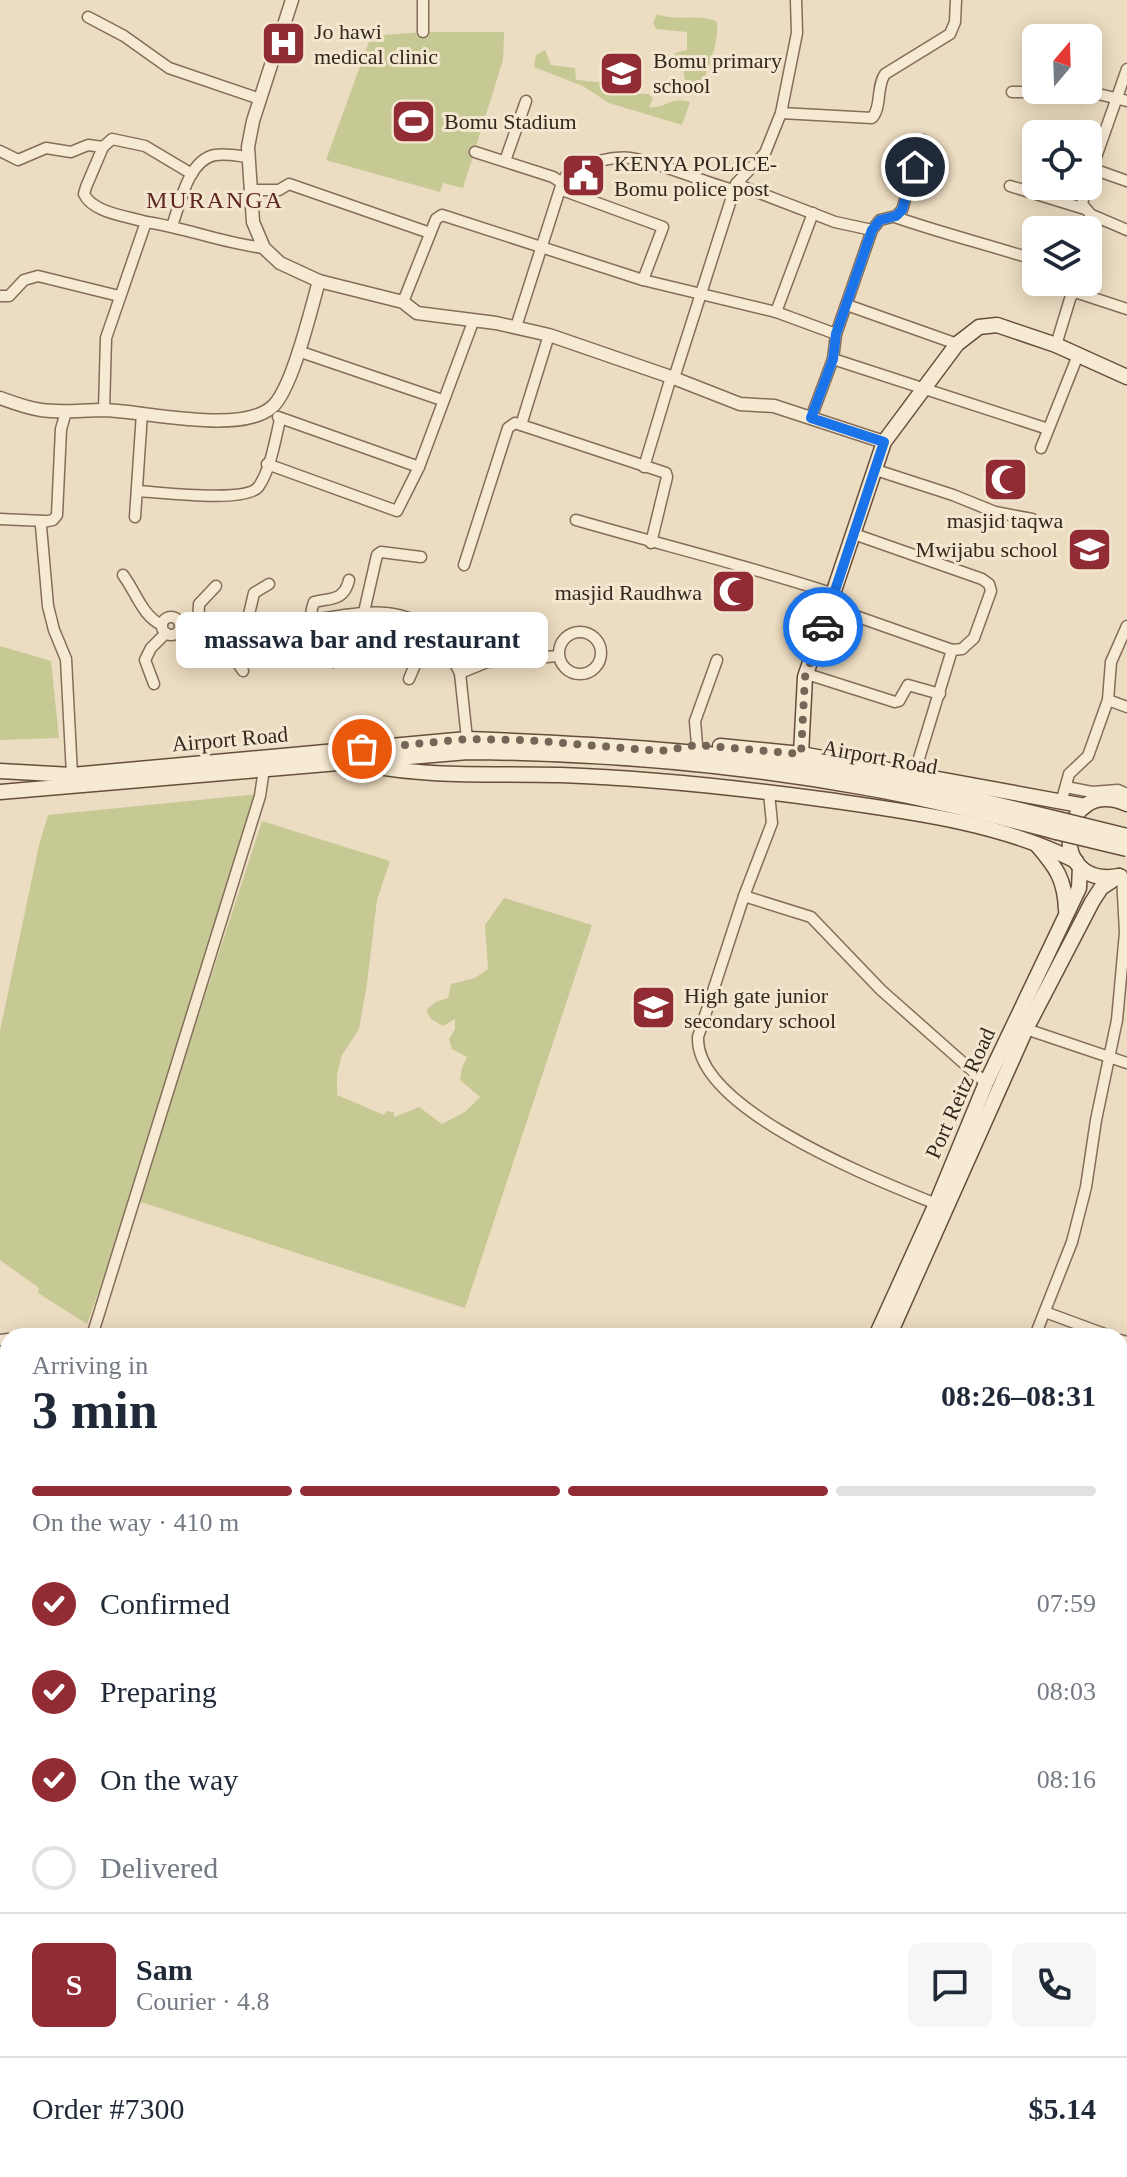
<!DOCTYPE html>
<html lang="en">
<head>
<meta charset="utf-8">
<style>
  :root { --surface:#fff; --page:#f6f6f7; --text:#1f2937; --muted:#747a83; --line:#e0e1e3; --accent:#912c34 }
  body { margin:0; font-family:"Times New Roman",serif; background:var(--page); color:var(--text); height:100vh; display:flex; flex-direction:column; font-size:30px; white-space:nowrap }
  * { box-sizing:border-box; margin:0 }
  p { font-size:26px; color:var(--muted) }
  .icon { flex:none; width:44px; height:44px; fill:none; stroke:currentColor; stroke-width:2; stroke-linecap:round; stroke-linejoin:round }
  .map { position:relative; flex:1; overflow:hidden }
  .side { position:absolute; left:0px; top:1328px; width:1128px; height:850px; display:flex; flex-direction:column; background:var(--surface); border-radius:24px 24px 0 0; box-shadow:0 4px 20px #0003 }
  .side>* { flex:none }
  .needle { width:52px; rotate:19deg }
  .buttons { position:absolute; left:1022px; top:24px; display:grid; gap:16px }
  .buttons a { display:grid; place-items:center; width:80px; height:80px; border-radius:12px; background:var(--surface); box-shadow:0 4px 20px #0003; font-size:40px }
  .pin { position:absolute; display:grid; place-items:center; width:68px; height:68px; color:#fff; margin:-34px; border:4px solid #fff; border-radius:50%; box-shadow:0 2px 8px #0007 }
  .courier { position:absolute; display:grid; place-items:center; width:80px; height:80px; margin:-40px; border:6px solid #1a73e8; border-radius:50%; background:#fff; color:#222; box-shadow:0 2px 10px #0007 }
  .bubble { position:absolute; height:56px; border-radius:12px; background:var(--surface); box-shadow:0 4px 20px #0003; font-size:26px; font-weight:700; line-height:56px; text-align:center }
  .summary em { font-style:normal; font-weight:700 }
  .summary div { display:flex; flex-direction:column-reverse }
  .summary { display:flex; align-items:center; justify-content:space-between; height:136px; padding:0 32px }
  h1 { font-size:52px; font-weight:700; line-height:60px }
  .bar { display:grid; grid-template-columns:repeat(4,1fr); gap:12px 8px; align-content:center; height:96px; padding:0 32px }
  .bar i { height:10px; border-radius:6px; background:var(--line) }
  .bar .active { background:var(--accent) }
  .bar p { grid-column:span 4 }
  .line { display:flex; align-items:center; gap:20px; padding:0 32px; border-top:2px solid var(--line) }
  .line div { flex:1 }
  .round { display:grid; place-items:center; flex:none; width:84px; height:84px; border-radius:12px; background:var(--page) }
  ol { padding:0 32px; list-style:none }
  li { display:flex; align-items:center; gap:24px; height:88px }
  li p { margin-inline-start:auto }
  li .icon { padding:8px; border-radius:50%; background:var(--accent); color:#fff; stroke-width:4 }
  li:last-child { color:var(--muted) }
  li i { width:44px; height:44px; border:4px solid var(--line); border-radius:50% }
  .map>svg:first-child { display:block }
  .green { fill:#c7c995 }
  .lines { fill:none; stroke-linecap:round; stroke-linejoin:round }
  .minor-casing { stroke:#846d59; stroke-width:13 }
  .tertiary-casing { stroke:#846d59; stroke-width:15 }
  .secondary-casing { stroke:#664e3c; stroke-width:17 }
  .minor { stroke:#f7ead3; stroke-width:10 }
  .tertiary { stroke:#f7ead3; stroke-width:12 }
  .secondary { stroke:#f7ead3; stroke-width:14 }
  .secondary-bridge-casing { stroke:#664e3c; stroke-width:17; stroke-linecap:butt }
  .secondary-bridge { stroke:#f7ead3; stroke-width:14 }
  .done { stroke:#746656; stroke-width:8; stroke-dasharray:0 14.4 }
  .route { stroke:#1a73e8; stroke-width:10 }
  .labels { text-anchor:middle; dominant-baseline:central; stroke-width:6; stroke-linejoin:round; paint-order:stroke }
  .poi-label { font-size:22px; fill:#34271d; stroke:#f4e7d0; text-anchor:start }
  .street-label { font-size:22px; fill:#34271d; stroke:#f4e7d0 }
  .neighbourhood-label { font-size:24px; letter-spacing:2px; fill:#5f271e; stroke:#f4e7d0 }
</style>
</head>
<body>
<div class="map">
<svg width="1127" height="2177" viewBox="0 0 1127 2177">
  <rect width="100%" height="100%" fill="#ecdcc1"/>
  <g class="green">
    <path d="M 657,14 C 676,22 698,13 717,22 C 719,44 709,64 702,84 L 685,82 L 683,64 L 676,61 L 675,53 L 687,50 L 687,32 L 656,29 L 653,23 Z"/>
    <path d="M 423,32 L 504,32 L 503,60 L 463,188 L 443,183 L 440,192 L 326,160 L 371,36 Z"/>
    <path d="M 545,50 L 551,65 L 575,68 L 576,80 L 608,83 L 611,92 L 616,94 L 649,94 L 653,99 L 649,107 C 666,109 669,96 690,102 L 682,125 L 609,103 L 583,86 L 534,67 L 536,55 Z"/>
    <path d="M 0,646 L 51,661 L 59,738 L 0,740 Z"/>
    <path d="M 258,794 L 141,1172 L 87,1324 L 38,1293 L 39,1288 L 0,1260 L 0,1031 L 39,845 L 48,815 Z"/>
    <path d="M 262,821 L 390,861 L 377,900 L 367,984 L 359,1029 L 342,1055 L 337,1074 L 337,1095 L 384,1115 L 387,1111 L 394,1112 L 394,1117 L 419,1107 L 442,1124 L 465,1112 L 480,1097 L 460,1080 L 462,1068 L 467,1057 L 452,1049 L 449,1039 L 455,1029 L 455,1019 L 443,1026 L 431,1019 L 426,1010 L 436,1002 L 448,998 L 451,984 L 475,978 L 488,969 L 485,925 L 504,898 L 592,925 L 465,1308 L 138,1201 Z"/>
  </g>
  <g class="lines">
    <defs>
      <g id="minor">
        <path d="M 423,0 L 423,32"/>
        <path d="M 88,17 L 124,36 L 169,68 L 260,99"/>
        <path d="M 1012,92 L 1090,92 L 1127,101"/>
        <path d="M 781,113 L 872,118 C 882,107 876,87 885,74 L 950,34 L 955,22 L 956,0"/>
        <path d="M 0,151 L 18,160 L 46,148 L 71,152 L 88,145 L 103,147"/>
        <path d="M 475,152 L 553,177 L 562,183 L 516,327"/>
        <path d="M 505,161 L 526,101"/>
        <path d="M 1093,169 L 1127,181"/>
        <path d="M 1088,180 L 1127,69"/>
        <path d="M 562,183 L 574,161 C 594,166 611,155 630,158 C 666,164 699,181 734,190"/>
        <path d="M 736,184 L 835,222 L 872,230"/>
        <path d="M 1010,186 L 1085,209"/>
        <path d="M 1086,186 L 1082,204 L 1097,222 L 1088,253"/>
        <path d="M 250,190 L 279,190 L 289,184 L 430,233"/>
        <path d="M 562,190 L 663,227 L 643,280"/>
        <path d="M 1092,215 L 1127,230"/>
        <path d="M 895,217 C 941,233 989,245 1036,260"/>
        <path d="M 146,222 C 187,228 222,243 264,248"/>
        <path d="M 172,226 C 180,204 188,160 215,155 C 226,153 238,156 248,157"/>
        <path d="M 1075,292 L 1127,309"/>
        <path d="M 0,296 L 9,296 L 24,280 L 38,276 L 119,296"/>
        <path d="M 403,302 L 436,219 L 442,215 L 643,280 L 776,312 L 836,334"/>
        <path d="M 847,305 L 957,344"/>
        <path d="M 776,312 L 813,213"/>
        <path d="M 1056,345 L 1070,299 L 1079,282"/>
        <path d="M 298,351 L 442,400"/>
        <path d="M 833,359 L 1048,429"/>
        <path d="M 674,378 L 736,184 L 765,153 L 781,113 L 797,33 L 796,0"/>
        <path d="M 104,410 L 106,338 L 146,222 C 127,216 93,213 84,194 L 86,187 L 103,147 L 112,139 L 145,146 L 192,174"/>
        <path d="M 66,412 L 61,429 L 57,515 L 53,520 L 43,522 L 41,526 L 48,606 L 54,630 L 66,659 L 72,775"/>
        <path d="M 278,417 L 419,467"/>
        <path d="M 811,418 L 833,359 L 836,334 L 872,230 L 880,220 L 896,216 L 902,210 L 923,140"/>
        <path d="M 521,425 L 549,335"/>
        <path d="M 1041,448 L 1078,355"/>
        <path d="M 267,464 L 397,511 L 419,467 L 473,322"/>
        <path d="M 644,467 L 671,377"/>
        <path d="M 876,470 L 953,495 L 995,512 L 1032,519"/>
        <path d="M 137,491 C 159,492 248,504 259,486 C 271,468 275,440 280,420"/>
        <path d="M 135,517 L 142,413"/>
        <path d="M 0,519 L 45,521"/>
        <path d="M 576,520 C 662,545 749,566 834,594"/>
        <path d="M 464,565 L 508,428 L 515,423 L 666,473 L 667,477 L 651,543"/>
        <path d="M 123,575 C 136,592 142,616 162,625"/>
        <path d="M 830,607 L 952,650 L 962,649 L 974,638 L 991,591 L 989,584 L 982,579 L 854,534"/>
        <path d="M 364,612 L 377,555 L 381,552 L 421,557"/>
        <circle cx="171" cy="626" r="9"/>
        <path d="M 180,626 C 215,627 250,628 284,624 C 359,616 419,586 460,673"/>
        <path d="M 198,626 L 199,604 L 216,586"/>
        <path d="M 228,627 L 227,647 L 243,671"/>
        <path d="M 246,627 L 254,593 L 269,584"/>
        <circle cx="580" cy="653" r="21"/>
        <path d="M 333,662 C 318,645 305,624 314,602 C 331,598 344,601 349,580"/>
        <path d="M 807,674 L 895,702 L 899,701 L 908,685 L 940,694"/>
        <path d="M 409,679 L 421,651 L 408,632 L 409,618"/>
        <path d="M 154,684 L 145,660 L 151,648 L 166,633"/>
        <path d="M 1108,700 L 1127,707"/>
        <path d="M 467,739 L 460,673 L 487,662 L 558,656"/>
        <path d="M 697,745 L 695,721 L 717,660"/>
        <path d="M 910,773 L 917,765 L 952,650"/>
        <path d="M 1066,787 L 1092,792 L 1118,790 L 1127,794"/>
        <path d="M 769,793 L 772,823 L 744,896 L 698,1037 C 695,1110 878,1180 936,1204"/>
        <path d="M 1061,803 L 1069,774 L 1088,756 L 1108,700 L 1111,662 L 1127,626"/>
        <path d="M 744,896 L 811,917 L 881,990 L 986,1083"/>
        <path d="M 1026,1029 L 1127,1063"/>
        <path d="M 1045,1312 L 1110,1336"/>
        <path d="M 18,1336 L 35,1336"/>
        <path d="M 92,1336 L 260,796 L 264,769"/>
        <path d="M 1035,1336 L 1072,1242 L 1086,1187 L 1096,1120 L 1117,1020 L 1125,933 L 1122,875"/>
        <path d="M 0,1340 L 8,1339"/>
        <path d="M 1120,1340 L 1127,1342"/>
        <path d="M 1120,1475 L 1127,1478"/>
        <path d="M 1120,1532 L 1127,1514"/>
        <path d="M 1120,1767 L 1127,1769"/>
        <path d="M 1120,1859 L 1127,1856"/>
        <path d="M 0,2099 L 8,2098"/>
        <path d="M 449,2170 L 454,2177"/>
        <path d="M 588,2170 L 589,2177"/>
        <path d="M 998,2170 L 1009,2177"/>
        <path d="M 62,2177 L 63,2170"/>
        <path d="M 740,2177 L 740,2170"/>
        <path d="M 889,2177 L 893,2170"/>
        <path d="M 1046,2177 L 1048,2170"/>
      </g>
      <g id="tertiary">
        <path d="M 292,0 L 253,121 L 248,147 L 253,222 L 264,248 L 280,263 L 319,281 L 403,302 L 417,313 L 496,323 L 549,335 L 671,377 L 740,404 L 774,406 L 884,442"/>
        <path d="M 0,398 C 14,403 27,408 41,410 C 62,413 82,410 103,410 C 145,411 240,435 272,407 C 292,390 311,309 319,281"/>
      </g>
      <g id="secondary">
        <path d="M 720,746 L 801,754 L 1085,806"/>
        <path d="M 801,754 L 805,677 L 884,442 L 957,344 L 979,327 L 997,325 L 1056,345 L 1127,377"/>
        <path d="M 367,765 C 431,778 496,773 561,775 C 651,778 740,788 828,800 C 912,812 1000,823 1076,861"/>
        <path d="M 0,771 L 72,775 L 467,739 C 598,744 732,752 862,774 C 928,786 992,804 1058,819"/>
        <path d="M 0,792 L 468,752 C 599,753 732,764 861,787 C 926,798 991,815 1056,832"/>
        <path d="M 1036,844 C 1056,867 1065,879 1066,910"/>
        <path d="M 1119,876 C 1045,890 1059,774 1127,804"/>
        <path d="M 876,1336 L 936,1204 L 986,1083 L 1079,888 L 1080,867"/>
        <path d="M 889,1336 L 1026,1029 L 1092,902 L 1101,888 L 1119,876"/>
        <path d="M 0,1645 L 8,1646"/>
        <path d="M 0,1658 L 8,1660"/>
      </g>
    </defs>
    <use href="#minor" class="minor-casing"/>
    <use href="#tertiary" class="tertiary-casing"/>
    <use href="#secondary" class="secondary-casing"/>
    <use href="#minor" class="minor"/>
    <use href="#tertiary" class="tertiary"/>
    <use href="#secondary" class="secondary"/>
    <defs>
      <g id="secondary-bridge">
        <path d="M 1058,819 L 1127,836"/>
        <path d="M 1056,832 L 1127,849"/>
      </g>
    </defs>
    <use href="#secondary-bridge" class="secondary-bridge-casing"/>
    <use href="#secondary-bridge" class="secondary-bridge"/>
  </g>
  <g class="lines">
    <path class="done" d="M 362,749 L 467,739 L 526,740 L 660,751 L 697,745 L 801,754 L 805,677 L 823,627"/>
    <path class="route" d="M 823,627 L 884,442 L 811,418 L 833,359 L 836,334 L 872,230 L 880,220 L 896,216 L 902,210 L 915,167"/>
  </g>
  <defs>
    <symbol id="hospital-square" viewBox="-11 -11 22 22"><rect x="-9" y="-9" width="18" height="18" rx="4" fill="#912c34" stroke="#f4e7d0"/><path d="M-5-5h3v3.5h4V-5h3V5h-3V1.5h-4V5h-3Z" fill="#fff"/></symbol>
    <symbol id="school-square" viewBox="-11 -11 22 22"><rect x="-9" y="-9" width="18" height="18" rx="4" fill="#912c34" stroke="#f4e7d0"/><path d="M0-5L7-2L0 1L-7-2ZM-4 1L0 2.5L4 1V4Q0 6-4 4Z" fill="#fff"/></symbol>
    <symbol id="stadium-square" viewBox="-11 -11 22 22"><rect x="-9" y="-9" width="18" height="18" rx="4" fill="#912c34" stroke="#f4e7d0"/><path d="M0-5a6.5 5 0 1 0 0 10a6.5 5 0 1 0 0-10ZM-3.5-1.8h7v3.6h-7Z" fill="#fff"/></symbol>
    <symbol id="civic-square" viewBox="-11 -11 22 22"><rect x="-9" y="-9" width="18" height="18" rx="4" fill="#912c34" stroke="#f4e7d0"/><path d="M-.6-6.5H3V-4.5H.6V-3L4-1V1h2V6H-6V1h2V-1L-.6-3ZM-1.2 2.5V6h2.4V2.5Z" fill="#fff"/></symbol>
    <symbol id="mosque-square" viewBox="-11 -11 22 22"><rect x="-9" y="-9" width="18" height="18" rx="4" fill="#912c34" stroke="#f4e7d0"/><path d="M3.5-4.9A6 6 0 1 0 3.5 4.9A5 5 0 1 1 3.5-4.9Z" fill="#fff"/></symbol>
  </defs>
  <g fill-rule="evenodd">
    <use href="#hospital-square" x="258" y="18" width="51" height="51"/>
    <use href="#school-square" x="596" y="48" width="51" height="51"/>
    <use href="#stadium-square" x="388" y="96" width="51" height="51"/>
    <use href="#civic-square" x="558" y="150" width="51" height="51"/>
    <use href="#mosque-square" x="980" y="454" width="51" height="51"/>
    <use href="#school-square" x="1064" y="524" width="51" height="51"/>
    <use href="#mosque-square" x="708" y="566" width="51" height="51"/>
    <use href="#school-square" x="628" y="982" width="51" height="51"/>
  </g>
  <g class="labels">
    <g class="poi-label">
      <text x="314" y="31">Jo hawi<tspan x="314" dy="25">medical clinic</tspan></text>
      <text x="653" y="60">Bomu primary<tspan x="653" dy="25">school</tspan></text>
      <text x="444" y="121">Bomu Stadium</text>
      <text x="614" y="163">KENYA POLICE-<tspan x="614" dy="25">Bomu police post</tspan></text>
      <text x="1005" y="520" text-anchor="middle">masjid taqwa</text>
      <text x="1058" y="549" text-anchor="end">Mwijabu school</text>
      <text x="702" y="592" text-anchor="end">masjid Raudhwa</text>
      <text x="684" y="995">High gate junior<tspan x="684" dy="25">secondary school</tspan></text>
    </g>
    <g class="street-label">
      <text transform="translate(230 739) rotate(-5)">Airport Road</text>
      <text transform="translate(880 757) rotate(10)">Airport Road</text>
      <text transform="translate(960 1093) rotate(-66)">Port Reitz Road</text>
    </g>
    <g class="neighbourhood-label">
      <text x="215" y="200">MURANGA</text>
    </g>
  </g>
</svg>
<div class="buttons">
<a><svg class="needle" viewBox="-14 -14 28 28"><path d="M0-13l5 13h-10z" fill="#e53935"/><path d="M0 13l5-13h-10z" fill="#747a83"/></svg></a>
<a><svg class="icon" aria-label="locate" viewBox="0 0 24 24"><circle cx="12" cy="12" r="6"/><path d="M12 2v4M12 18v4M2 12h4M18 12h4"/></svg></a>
<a><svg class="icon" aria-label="layers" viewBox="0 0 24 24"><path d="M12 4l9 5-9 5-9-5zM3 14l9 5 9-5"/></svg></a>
</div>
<div class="pin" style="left:362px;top:749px;background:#ea580c"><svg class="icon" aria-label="bag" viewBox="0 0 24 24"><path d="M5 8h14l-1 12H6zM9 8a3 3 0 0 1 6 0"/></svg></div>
<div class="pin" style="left:915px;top:167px;background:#1f2937"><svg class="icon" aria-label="home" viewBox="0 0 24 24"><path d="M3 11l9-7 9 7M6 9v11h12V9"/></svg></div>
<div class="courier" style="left:823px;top:627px"><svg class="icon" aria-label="car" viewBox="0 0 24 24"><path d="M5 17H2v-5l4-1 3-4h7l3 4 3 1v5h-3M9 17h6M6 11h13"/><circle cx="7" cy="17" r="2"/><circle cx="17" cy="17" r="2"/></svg></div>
<div class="bubble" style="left:176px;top:612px;width:372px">massawa bar and restaurant</div>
<section class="side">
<div class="summary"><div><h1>3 min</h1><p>Arriving in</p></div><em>08:26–08:31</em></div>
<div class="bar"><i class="active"></i><i class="active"></i><i class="active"></i><i></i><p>On the way · 410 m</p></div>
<ol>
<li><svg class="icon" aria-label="check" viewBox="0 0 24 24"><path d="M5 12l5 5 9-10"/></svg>Confirmed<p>07:59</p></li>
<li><svg class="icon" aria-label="check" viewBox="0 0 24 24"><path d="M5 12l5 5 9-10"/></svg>Preparing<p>08:03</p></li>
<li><svg class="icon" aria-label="check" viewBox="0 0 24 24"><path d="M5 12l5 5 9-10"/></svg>On the way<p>08:16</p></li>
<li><i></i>Delivered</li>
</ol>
<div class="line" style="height:144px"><b class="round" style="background:var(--accent);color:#fff">S</b><div><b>Sam</b><p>Courier · 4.8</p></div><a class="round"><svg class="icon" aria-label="chat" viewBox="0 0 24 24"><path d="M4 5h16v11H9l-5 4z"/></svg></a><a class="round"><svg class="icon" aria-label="phone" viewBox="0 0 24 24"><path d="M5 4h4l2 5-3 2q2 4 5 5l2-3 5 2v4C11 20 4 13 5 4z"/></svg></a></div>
<div class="line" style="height:104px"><div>Order #7300</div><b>$5.14</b></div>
</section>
</div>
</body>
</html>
